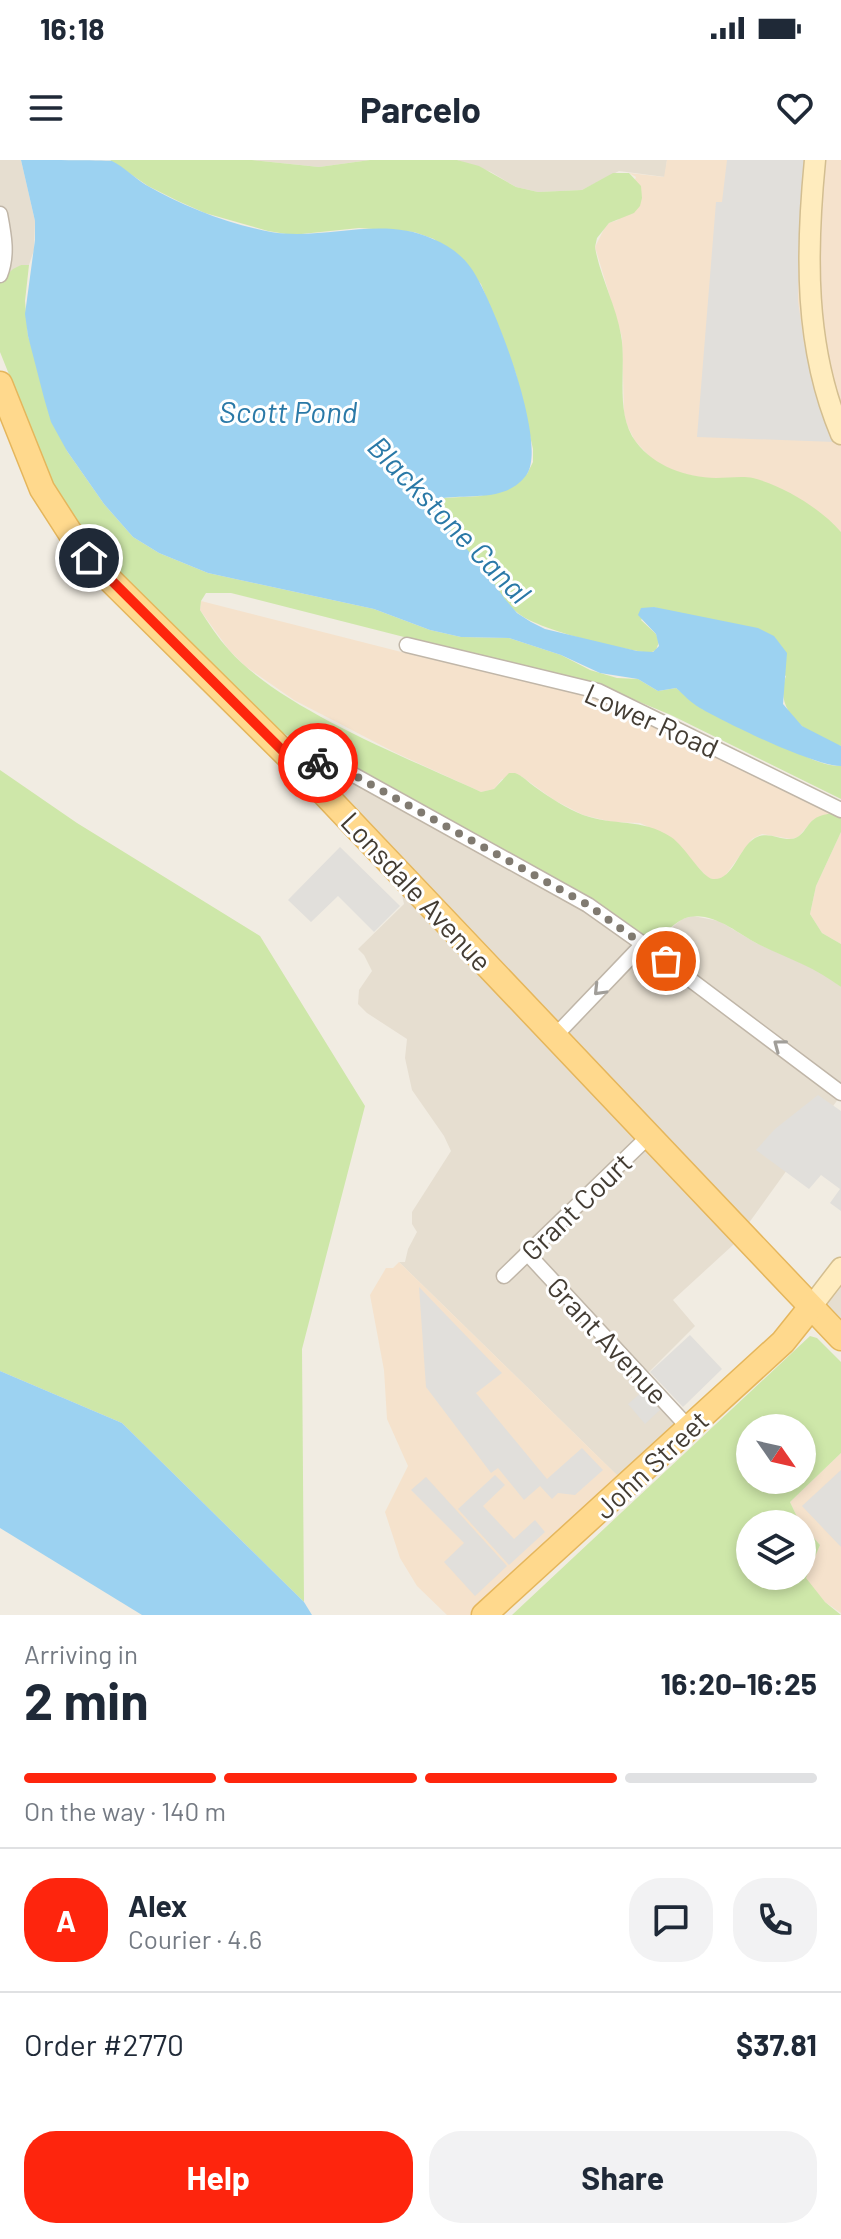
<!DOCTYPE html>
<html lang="en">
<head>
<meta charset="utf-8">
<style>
  :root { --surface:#fff; --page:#f2f2f3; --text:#1f2937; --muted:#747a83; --line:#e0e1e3; --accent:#fe250d }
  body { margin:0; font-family:Barlow,sans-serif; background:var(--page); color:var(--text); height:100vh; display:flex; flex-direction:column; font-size:30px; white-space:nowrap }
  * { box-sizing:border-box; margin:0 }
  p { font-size:26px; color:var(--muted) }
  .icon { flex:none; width:44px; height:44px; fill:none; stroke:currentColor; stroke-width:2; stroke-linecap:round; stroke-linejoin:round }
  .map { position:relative; height:1455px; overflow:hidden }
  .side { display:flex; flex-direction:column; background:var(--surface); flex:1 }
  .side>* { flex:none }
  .needle { width:52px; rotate:124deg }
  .controls { position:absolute; left:736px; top:1254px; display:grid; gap:16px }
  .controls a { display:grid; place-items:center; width:80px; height:80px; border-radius:50%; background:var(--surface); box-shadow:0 4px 12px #0003; font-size:40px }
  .pin { position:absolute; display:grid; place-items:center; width:68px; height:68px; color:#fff; margin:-34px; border:4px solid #fff; border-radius:50%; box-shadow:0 2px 8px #0007 }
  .courier { position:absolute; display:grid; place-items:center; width:80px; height:80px; margin:-40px; border:6px solid #fe250d; border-radius:50%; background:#fff; color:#222; box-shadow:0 2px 10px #0007 }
  .overview em { font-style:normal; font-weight:700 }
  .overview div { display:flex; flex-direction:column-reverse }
  .overview { display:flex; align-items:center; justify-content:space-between; height:136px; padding:0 24px }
  h1 { font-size:52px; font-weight:700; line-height:60px }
  .bar { display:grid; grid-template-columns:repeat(4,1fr); gap:12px 8px; align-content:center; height:96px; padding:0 24px }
  .bar i { height:10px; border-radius:6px; background:var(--line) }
  .bar .selected { background:var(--accent) }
  .bar p { grid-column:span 4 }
  .line { display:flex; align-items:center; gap:20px; padding:0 24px; border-top:2px solid var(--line) }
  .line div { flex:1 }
  .round { display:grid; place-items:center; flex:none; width:84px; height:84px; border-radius:32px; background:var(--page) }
  .action { display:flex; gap:16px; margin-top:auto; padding:16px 24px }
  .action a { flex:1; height:92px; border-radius:32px; background:var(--accent); color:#fff; font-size:32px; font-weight:700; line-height:92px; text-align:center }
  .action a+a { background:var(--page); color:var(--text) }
  .status { display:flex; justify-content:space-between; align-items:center; height:56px; padding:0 40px; background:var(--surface); direction:ltr }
  .status svg { height:22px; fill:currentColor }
  header { display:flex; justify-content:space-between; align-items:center; height:104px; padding:0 24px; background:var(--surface); font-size:36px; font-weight:700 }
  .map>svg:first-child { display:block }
  .residential { fill:#e6ded0 }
  .commercial { fill:#f5e2cc }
  .green { fill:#cee7a9; fill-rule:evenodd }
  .parking { fill:#e1dfdb }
  .water { fill:#9cd2f1 }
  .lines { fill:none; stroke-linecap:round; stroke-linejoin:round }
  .minor-casing { stroke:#c0b6a8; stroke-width:17 }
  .secondary-casing { stroke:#d3be90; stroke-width:23 }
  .primary-casing { stroke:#e5b65c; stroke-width:27 }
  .minor { stroke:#fff; stroke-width:14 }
  .secondary { stroke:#ffecbe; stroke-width:20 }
  .primary { stroke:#ffd98d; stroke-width:24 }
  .oneway { stroke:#a19e99 }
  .done { stroke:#807a70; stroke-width:8; stroke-dasharray:0 14.4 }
  .route { stroke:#fe250d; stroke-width:10 }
  .labels { text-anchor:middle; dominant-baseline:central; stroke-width:6; stroke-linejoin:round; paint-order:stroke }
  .street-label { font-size:28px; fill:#433c33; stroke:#fff }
  .water-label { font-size:30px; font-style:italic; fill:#2a79a7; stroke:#fff }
</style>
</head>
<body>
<div class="status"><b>16:18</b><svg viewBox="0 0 49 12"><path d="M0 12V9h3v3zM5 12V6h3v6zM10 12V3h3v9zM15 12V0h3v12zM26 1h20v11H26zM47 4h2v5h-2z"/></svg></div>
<header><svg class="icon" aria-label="menu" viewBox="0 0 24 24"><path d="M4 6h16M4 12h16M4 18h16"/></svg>Parcelo<svg class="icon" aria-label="heart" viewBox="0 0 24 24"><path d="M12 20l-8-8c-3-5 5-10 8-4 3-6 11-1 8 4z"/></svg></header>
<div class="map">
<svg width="841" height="1455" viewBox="0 0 841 1455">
  <rect width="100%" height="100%" fill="#f1ece2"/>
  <g class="residential">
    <path d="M 0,0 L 21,0 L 35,61 L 34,90 L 29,105 L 21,105 L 0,121 Z"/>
    <path d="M 252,0 L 370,0 L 319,7 Z"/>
    <path d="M 457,0 L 667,0 L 665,17 L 619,11 L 582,30 L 538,32 L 516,27 L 491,12 Z"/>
    <path d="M 331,598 L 598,745 L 653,783 L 682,759 L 693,756 L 719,761 L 756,783 L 822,812 L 841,827 L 841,935 L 733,1085 L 673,1140 L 695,1166 L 642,1219 L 684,1267 L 625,1323 L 399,1102 L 405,1102 L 408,1089 L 417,1072 L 412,1064 L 412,1052 L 451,991 L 444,976 L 412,930 L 405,898 L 407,879 L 367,853 L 358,844 L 359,830 L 372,811 L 364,795 L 358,789 L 404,744 L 399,722 L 300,604 L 337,605 Z"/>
    <path d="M 841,1105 L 841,1183 L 814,1154 Z"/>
  </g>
  <g class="commercial">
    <path d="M 667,0 L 841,0 L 841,372 L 818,352 L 788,333 L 752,318 L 704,318 L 675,312 L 652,299 L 635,281 L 627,265 L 624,253 L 622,177 L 595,87 L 604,69 L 609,63 L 618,60 L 636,17 L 629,13 L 664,17 Z"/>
    <path d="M 201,441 L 421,497 L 584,534 L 613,544 L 835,653 L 814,659 L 798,677 L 791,679 L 762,674 L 752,679 L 725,716 L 717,720 L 708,718 L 670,677 L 640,663 L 612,662 L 583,655 L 554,640 L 521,616 L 502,619 L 494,629 L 481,632 L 396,593 L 294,540 L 245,506 L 229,490 L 200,450 Z"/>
    <path d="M 841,672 L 841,784 L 822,773 L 810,754 L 816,726 Z"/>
    <path d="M 399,1102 L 625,1323 L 479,1455 L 447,1455 L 417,1426 L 400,1398 L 385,1352 L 408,1306 L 387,1259 L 384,1210 L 370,1135 L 386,1108 L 393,1108 Z"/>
    <path d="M 841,1293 L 841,1453 L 825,1442 L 805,1418 L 820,1385 L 799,1361 L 790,1342 Z"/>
  </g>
  <g class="green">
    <path d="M 110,0 L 252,0 L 319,7 L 370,0 L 457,0 L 479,6 L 516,27 L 538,32 L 582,30 L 613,13 L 629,13 L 641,26 L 642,38 L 640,46 L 634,53 L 609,63 L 597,78 L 595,87 C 600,117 616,145 621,175 C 627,208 614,253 636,282 C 655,307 686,317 716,318 C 728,318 742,316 753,318 C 784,326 820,348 841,372 L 841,586 C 810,576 772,553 786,516 L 684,455 L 653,447 L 641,460 L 656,474 L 659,482 L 656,490 L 650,493 C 620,489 542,471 519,454 C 500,439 488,415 473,396 C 460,382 440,365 437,346 L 443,338 L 481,336 L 527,314 L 533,302 L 533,289 L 516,214 L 481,124 L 434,79 L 414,72 L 359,68 L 292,75 L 268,71 L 205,53 L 178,41 L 148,26 Z"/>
    <path d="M 21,105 L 29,105 L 25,141 L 28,176 L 67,291 L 104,344 L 133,377 L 159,393 L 208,413 L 374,449 L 430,470 L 461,477 L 509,478 L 561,495 L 590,510 L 617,518 L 638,519 L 658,531 L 676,528 C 707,554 743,569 781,585 C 800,593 820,606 841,606 L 841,639 L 671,555 L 608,529 L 231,433 L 206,433 L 201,441 L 200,450 C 209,464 218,478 229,490 C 282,550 408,598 481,632 L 494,629 L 509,613 L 515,613 C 523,616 528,622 535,627 C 550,638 566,648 583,655 C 613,666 642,658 671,677 C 686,687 702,718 713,719 C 733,721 739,687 755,678 C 767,671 778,679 790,679 C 802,679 805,667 813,660 C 821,653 832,655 841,649 L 841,672 L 816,726 L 810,754 L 822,773 L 841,784 L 841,827 C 815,807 787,798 758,784 C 737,773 714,752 689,757 C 676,760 664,774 654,783 L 598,745 L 274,568 L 105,400 L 75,363 L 55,329 L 0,192 L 0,121 L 13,109 Z"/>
    <path d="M 0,610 L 77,663 L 260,776 L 365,946 L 302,1189 L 304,1442 L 122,1263 L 0,1211 Z"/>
    <path d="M 810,1176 L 817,1178 L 841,1202 L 841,1293 L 790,1342 L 799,1361 L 820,1385 L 806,1418 L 825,1442 L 841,1455 L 512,1455 ZM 750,1268 L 802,1268 L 802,1320 L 750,1320 ZM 750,1364 L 802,1364 L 802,1416 L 750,1416 Z"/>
  </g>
  <g class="parking">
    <path d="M 727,0 L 805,0 L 799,86 L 798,141 L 804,183 L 812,212 L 835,282 L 697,277 L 716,42 L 722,42 Z"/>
    <path d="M 340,687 L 400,746 L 374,772 L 338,736 L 311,762 L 288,740 Z"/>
    <path d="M 818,935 L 841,951 L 841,1051 L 830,1043 L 840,1029 L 821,1015 L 809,1029 L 756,990 L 775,969 Z"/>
    <path d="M 419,1127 L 502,1213 L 476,1233 L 547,1319 L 582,1288 L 603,1310 L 575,1335 L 558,1333 L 552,1339 L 540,1326 L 524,1340 L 498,1308 L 491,1313 L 426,1227 Z"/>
    <path d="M 690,1175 L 722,1209 L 683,1247 L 650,1212 Z"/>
    <path d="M 643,1231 L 660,1250 L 645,1264 L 628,1244 Z"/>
    <path d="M 841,1310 L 841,1387 L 802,1346 Z"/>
    <path d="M 495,1315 L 505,1325 L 483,1346 L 514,1379 L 535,1360 L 545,1372 L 509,1405 L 458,1349 Z"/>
    <path d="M 426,1317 L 507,1406 L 475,1436 L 444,1402 L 464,1383 L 411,1330 Z"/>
  </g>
  <g class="water">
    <path d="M 21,0 C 36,0 102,0 112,1 C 124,7 135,18 146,25 C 184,47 229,64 271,72 C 325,81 381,55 433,79 C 448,85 462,95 471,108 C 493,139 548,282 527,314 C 508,342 471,334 443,338 L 437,346 L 442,360 L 483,408 L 505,439 L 517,453 L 531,462 L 545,469 L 637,491 L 653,492 L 659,486 L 656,474 L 638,455 L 641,448 L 654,447 L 758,468 L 774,476 L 787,493 L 783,544 L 802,566 L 841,586 L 841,606 C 814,606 726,563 700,548 C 690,542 684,535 676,528 L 658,531 L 638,519 L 600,513 L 561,495 L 509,478 L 461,477 L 430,470 L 374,449 L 208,413 L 159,393 L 133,377 L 104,344 L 67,291 L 51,262 L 44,238 L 28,176 L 25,154 L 35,80 L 35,61 Z"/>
    <path d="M 0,1211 L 122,1263 L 304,1442 L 312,1455 L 142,1455 L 0,1368 Z"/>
  </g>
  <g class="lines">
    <defs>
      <g id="minor">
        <path d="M 0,54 C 4,75 8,95 0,115"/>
        <path d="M 407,485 L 598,531 L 841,650"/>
        <path d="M 299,607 L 318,603 L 343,609 L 588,745 L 643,784 L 841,933"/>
        <path d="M 555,876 L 643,784"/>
        <path d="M 527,1093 L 689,1268"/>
        <path d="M 504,1116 L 649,976"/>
      </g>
      <g id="secondary">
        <path d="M 815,0 C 806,92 804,187 841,274"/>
        <path d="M 811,1147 L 841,1108"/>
      </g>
      <g id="primary">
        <path d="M 0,224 L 42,329 L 78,385 L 101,411 L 299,607 L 841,1178"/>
        <path d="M 484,1455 L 783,1182 L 811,1147"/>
      </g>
    </defs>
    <use href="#minor" class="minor-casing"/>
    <use href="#secondary" class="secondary-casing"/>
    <use href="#primary" class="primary-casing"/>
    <use href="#minor" class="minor"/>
    <use href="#secondary" class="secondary"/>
    <use href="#primary" class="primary"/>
  </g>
  <defs><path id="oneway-chevron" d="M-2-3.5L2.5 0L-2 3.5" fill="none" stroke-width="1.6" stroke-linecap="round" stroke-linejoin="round" transform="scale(2)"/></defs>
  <g class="oneway">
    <use href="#oneway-chevron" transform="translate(599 830) rotate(134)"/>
    <use href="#oneway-chevron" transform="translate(779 885) rotate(-143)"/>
  </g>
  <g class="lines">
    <path class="done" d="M 318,603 L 343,609 L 588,745 L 666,801"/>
    <path class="route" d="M 89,398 L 299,607 L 318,603"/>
  </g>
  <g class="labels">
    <g class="street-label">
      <text transform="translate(652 560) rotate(24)">Lower Road</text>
      <text transform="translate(417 731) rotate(47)">Lonsdale Avenue</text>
      <text transform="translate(576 1046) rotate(-44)">Grant Court</text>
      <text transform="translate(608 1180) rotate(47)">Grant Avenue</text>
      <text transform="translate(651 1304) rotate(-43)">John Street</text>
    </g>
    <g class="water-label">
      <text x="288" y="251">Scott Pond</text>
      <text transform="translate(450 359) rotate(46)">Blackstone Canal</text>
    </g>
  </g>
</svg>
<div class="controls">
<a><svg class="needle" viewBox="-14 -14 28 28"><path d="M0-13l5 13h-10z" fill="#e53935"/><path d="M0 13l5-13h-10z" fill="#747a83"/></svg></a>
<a><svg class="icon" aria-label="layers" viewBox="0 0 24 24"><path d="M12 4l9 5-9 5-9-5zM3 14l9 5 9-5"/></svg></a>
</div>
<div class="pin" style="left:666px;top:801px;background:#ea580c"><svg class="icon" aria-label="bag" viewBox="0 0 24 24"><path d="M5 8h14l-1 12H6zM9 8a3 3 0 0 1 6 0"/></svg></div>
<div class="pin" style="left:89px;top:398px;background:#1f2937"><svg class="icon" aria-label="home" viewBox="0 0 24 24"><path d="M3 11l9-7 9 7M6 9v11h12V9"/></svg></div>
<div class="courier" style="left:318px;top:603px"><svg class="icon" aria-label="bike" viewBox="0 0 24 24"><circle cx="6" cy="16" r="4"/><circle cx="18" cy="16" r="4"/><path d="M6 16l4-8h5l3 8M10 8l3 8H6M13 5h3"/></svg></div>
</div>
<section class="side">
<div class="overview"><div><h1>2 min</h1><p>Arriving in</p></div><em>16:20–16:25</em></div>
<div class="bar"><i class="selected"></i><i class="selected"></i><i class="selected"></i><i></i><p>On the way · 140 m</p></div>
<div class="line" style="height:144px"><b class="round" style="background:var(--accent);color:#fff">A</b><div><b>Alex</b><p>Courier · 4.6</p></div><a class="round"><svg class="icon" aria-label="chat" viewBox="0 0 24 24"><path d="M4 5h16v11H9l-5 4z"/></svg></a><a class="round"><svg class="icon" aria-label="phone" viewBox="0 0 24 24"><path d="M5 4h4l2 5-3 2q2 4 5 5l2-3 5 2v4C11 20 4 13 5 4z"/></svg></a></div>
<div class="line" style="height:104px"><div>Order #2770</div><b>$37.81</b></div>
<div class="action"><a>Help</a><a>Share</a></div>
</section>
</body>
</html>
